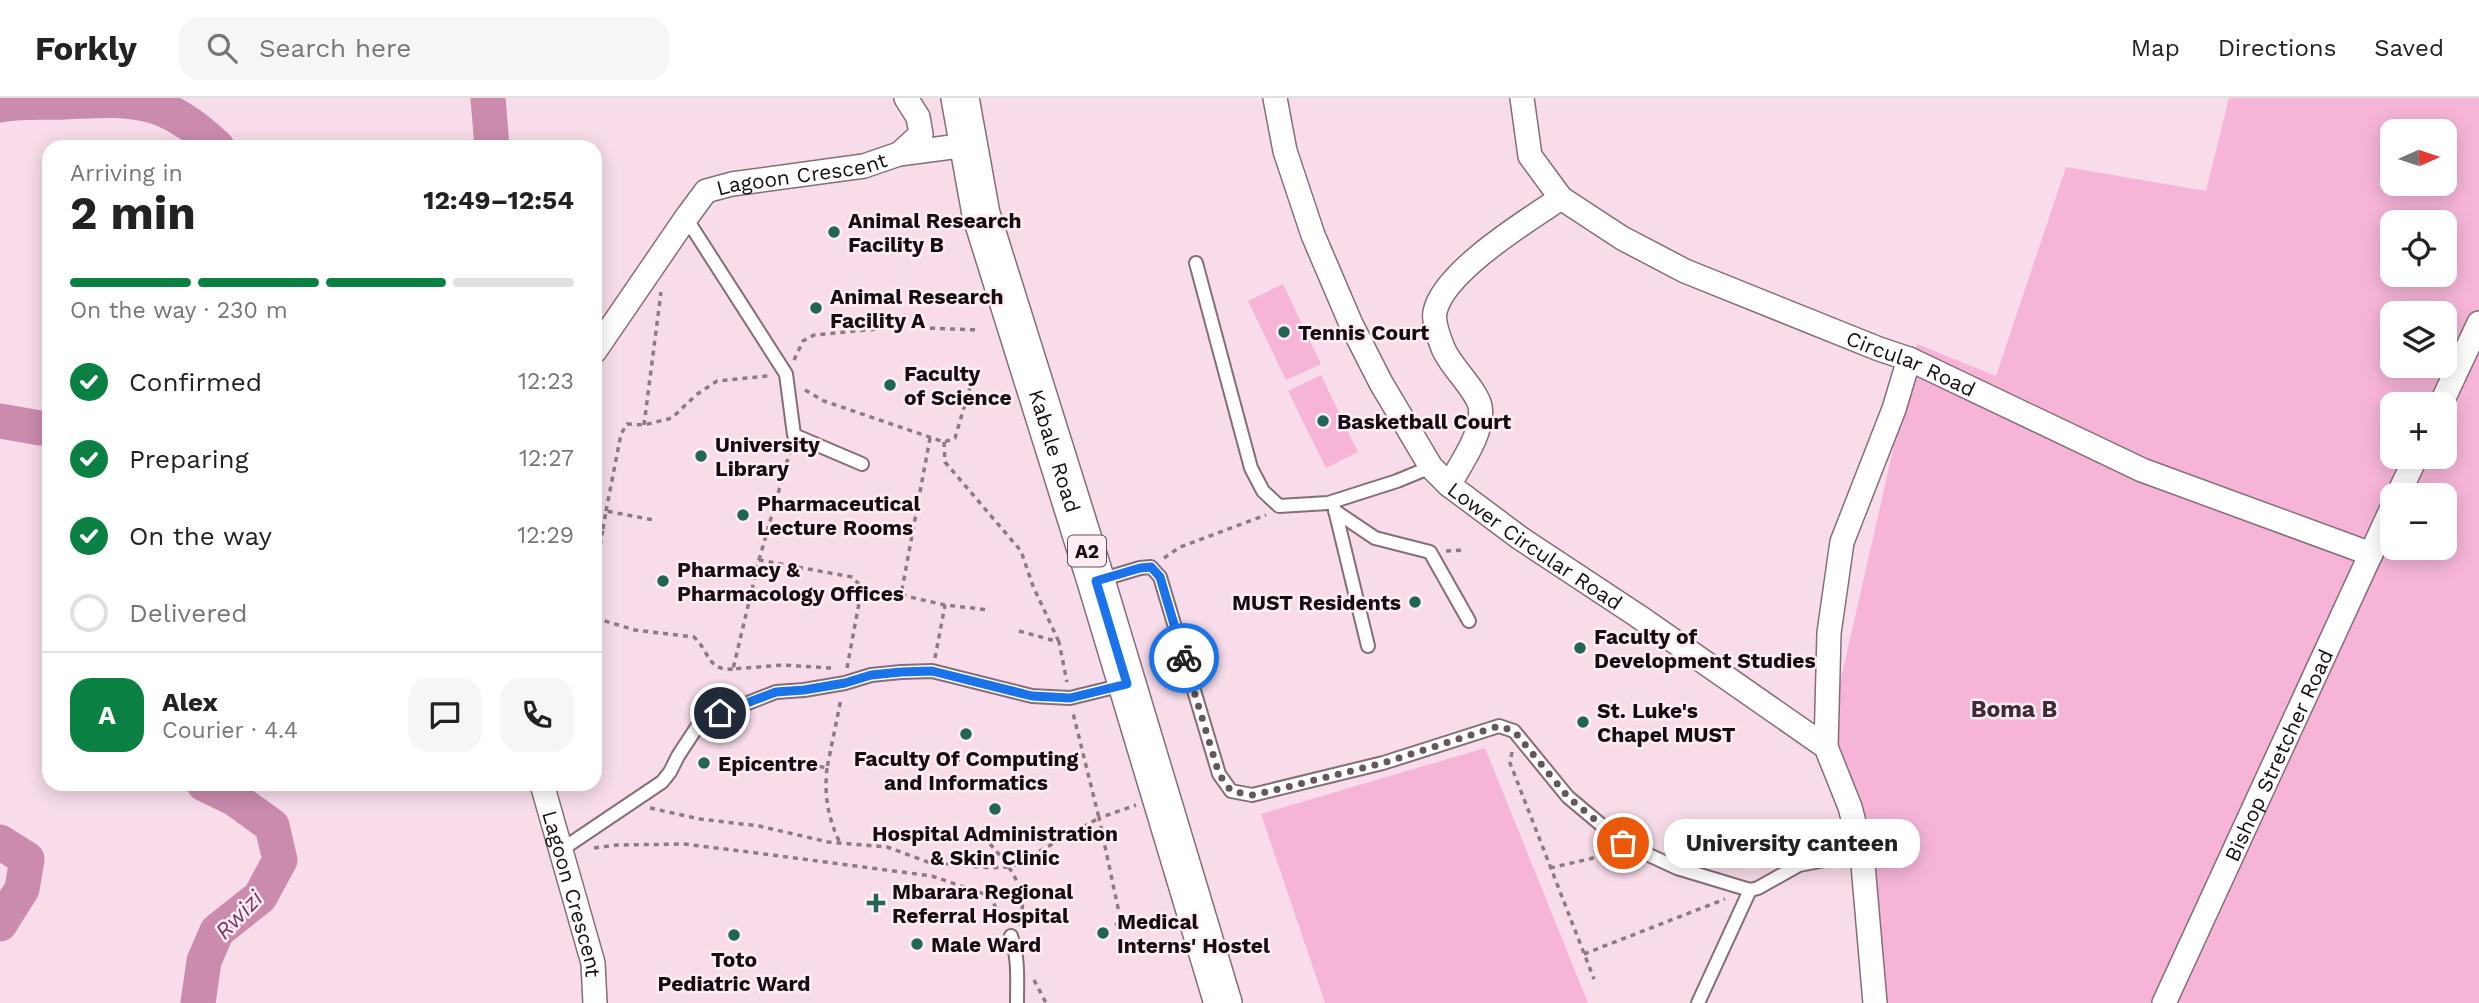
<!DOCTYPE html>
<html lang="en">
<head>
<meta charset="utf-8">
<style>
  :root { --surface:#fff; --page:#f6f6f6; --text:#222; --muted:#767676; --line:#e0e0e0; --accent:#0b8043 }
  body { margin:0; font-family:"Work Sans",sans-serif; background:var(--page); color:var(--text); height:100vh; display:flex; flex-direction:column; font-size:26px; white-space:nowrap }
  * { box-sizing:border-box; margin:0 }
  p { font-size:23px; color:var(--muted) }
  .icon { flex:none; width:38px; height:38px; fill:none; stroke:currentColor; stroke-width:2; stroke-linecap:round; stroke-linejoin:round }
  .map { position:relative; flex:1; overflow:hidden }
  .side { position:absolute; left:42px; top:42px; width:560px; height:651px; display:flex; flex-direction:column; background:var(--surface); border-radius:21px; box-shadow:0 4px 18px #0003 }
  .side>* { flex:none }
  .needle { width:46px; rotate:87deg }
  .buttons { position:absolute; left:2380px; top:21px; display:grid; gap:14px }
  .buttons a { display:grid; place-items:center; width:77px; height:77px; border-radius:14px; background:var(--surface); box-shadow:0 4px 18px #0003; font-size:35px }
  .pin { position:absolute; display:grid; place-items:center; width:60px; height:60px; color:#fff; margin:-30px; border:4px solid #fff; border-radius:50%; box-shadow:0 2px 7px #0007 }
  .courier { position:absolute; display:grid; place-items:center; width:70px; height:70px; margin:-35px; border:5px solid #1a73e8; border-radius:50%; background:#fff; color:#222; box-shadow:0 2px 9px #0007 }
  .bubble { position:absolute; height:49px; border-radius:21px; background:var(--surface); box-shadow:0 4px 18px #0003; font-size:23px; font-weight:700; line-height:49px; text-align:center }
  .headline em { font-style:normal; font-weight:700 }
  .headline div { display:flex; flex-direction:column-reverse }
  .headline { display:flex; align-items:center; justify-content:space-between; height:119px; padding:0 28px }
  h1 { font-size:46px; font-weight:700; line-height:52px }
  .bar { display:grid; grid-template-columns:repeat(4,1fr); gap:10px 7px; align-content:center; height:84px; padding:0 28px }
  .bar i { height:9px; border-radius:5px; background:var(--line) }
  .bar .on { background:var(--accent) }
  .bar p { grid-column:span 4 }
  .line { display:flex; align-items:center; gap:18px; padding:0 28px; border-top:2px solid var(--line) }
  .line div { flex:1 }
  .round { display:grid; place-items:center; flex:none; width:74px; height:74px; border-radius:21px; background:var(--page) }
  ol { padding:0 28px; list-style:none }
  li { display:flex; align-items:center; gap:21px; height:77px }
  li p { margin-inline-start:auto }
  li .icon { padding:7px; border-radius:50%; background:var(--accent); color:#fff; stroke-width:4 }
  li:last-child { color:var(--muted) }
  li i { width:38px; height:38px; border:4px solid var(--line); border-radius:50% }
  header { display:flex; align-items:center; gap:42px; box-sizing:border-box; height:98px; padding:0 35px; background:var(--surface); border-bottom:2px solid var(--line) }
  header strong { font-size:33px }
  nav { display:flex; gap:38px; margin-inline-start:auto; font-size:24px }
  .search { width:490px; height:63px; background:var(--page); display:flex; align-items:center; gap:18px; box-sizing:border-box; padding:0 24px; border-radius:21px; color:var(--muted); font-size:26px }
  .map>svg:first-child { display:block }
  .grass { fill:#f6b5d7; fill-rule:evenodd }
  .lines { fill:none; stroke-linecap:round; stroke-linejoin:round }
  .river { stroke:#ca8bad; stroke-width:35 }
  .lane-casing { stroke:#856d79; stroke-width:16 }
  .street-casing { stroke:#856d79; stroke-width:26 }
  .primary-casing { stroke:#856d79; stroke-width:40 }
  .path { stroke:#8d7a84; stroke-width:3.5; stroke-dasharray:5 5; stroke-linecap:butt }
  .lane { stroke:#fff; stroke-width:12 }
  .street { stroke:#fff; stroke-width:23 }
  .primary { stroke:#fff; stroke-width:37 }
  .done { stroke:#65555e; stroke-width:7; stroke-dasharray:0 12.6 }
  .route { stroke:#1a73e8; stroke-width:9 }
  .poi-dot { fill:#216557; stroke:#feedf5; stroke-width:2.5 }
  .labels { text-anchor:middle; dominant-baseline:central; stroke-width:5; stroke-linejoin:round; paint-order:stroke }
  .shield { fill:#feedf5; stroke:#5c5056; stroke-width:2 }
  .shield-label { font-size:19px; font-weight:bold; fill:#160d12 }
  .street-label { font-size:21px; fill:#160d12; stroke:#feedf5 }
  .poi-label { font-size:21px; font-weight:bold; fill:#160d12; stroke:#feedf5; text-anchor:start }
  .neighbourhood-label { font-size:23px; font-weight:bold; fill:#3f2a35; stroke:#feedf5 }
  .water-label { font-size:23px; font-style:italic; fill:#803461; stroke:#feedf5 }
</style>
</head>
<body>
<header>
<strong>Forkly</strong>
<div class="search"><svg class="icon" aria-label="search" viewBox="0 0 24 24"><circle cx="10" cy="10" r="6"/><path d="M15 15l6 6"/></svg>Search here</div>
<nav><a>Map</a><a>Directions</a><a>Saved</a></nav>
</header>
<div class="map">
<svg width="2479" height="905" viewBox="0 0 2479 905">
  <rect width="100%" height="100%" fill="#f8dcea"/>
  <g class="grass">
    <path d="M 2229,0 L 2479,0 L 2479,905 L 1874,905 L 1828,638 L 1917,246 L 1996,278 L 2066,69 L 2206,93 ZM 2392,33 L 2445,33 L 2445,86 L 2392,86 ZM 2392,124 L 2445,124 L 2445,177 L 2392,177 ZM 2392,215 L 2445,215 L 2445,268 L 2392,268 ZM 2392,306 L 2445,306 L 2445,359 L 2392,359 ZM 2392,397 L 2445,397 L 2445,450 L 2392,450 Z"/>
    <path d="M 1283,186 L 1321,266 L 1286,282 L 1248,203 Z"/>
    <path d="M 1321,277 L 1358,354 L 1326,370 L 1288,293 Z"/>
    <path d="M 1485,650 L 1588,905 L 1325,905 L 1261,716 Z"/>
  </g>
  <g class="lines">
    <g class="river">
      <path d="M 488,0 L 492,49"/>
      <path d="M 0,7 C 21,3 44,5 65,4 C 135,0 165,0 217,49"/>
      <path d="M 0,323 L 40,330 L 49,330"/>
      <path d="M 0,744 L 27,761 L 22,791 L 0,826"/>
      <path d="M 198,905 L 204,863 L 217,833 L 260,799 L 280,762 L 272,728 L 235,701 L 204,686"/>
    </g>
    <defs>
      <g id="lane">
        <path d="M 686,120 L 786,276 L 794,337 L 862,366"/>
        <path d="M 1196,165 L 1251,370 L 1263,393 L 1279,408 L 1328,405 L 1397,383 L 1431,369"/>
        <path d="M 1335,412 L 1368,548"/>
        <path d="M 1335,413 L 1375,440 L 1430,454 L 1469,523"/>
        <path d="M 1100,482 L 1140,470 L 1151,469 L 1160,479 L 1219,676 L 1231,693 L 1252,697 L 1383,665 L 1499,628 L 1514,633 L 1568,699 L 1623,745 L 1677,770 L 1750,792 L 1758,790 L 1799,767 L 1862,755"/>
        <path d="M 561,752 L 662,684 L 670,674 L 678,658 L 697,629 L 720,616 L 776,594 L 804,592 L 845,585 L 871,577 L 901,574 L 932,573 L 1032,598 L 1070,600 L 1123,587"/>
        <path d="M 1011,838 C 1019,860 1017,882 1017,905"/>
        <path d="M 1698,905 L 1750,792"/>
      </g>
      <g id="street">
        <path id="s1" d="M 1275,0 L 1285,53 L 1313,137 L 1351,226 L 1381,285 L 1431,369 L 1449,387 L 1520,440 L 1638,518 L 1826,649 L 1850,709 L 1862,755 L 1875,905"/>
        <path id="s2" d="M 1522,0 L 1530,58 L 1561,100 L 1622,140 L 1685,173 L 1879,251 L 1909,261 L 2142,372 L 2371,456"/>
        <path d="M 899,56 L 921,36 L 918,19 L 906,0"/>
        <path id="s3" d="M 595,253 L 686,120 L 706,93 L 732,86 L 864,68 L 899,56 L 967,47"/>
        <path d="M 2441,306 L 2479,225"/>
        <path d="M 1449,387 C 1460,367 1485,333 1480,308 C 1476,291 1450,268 1443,250 C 1439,240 1433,223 1435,214 C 1443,174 1528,122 1561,100"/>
        <path d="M 2398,397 L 2416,359"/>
        <path d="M 1826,649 L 1829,535 L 1842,444 L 1894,311 L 1909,261"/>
        <path id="s4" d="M 542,686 L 593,865 L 595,905"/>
        <path id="s5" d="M 2164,905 L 2392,410"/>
      </g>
      <g id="primary">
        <path id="s6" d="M 960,0 L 981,116 L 1096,483 L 1223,905"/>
      </g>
    </defs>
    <use href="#lane" class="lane-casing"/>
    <use href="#street" class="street-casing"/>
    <use href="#primary" class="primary-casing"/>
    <g class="path">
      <path d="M 794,262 L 803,243 L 814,237 L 898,229 L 980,232"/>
      <path d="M 805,292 L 824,303 L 944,344 L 955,340 L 973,279"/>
      <path d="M 644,327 L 661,194"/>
      <path d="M 930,340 L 901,497 L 945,507 L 990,512"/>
      <path d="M 944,344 L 945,364 L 1021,453 L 1033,488 L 1059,544"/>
      <path d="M 606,413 L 621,336 L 627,326 L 644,327 L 672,320 L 696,297 L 717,283 L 768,278"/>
      <path d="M 595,428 L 603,431 L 595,478"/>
      <path d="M 603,431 L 606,413 L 654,422"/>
      <path d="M 1446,453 L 1465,452"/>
      <path d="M 1164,460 L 1180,449 L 1266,417"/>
      <path d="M 759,462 L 791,350"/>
      <path d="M 595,520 L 635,532 L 694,539 C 710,554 707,573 733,571"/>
      <path d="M 1019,533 L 1059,544 L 1067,584"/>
      <path d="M 935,560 L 945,507"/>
      <path d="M 831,570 L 783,567 L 733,571 L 759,462 L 852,479 L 862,489 L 901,497"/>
      <path d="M 847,570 L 862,489"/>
      <path d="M 1512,654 L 1510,665 L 1594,881"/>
      <path d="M 939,659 L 960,662"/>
      <path d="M 790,662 L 827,670 L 841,601"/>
      <path d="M 827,670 C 824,698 828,720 840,745"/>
      <path d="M 650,710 L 700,721 L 759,728 L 828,744 L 887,749 L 928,764 L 990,770 L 1011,769 L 1099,720 L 1073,615"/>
      <path d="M 990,746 C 1010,768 1032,796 1018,827"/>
      <path d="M 1600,749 L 1606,757 L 1618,762"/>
      <path d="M 594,750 L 617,747 L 684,746 L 749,754 L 932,778 L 990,798 L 1004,826"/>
      <path d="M 1550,770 L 1606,757"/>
      <path d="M 1115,827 L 1121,824 L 1099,720 L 1136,707"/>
      <path d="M 1584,856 L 1725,801"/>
      <path d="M 1034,882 L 1046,905"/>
    </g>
    <use href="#lane" class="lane"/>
    <use href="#street" class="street"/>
    <use href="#primary" class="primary"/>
  </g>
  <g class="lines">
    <path class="done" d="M 1184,560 L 1219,676 L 1231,693 L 1252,697 L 1279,691 L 1383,665 L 1499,628 L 1514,633 L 1568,699 L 1623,745"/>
    <path class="route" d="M 720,615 L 776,594 L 804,592 L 845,585 L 871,577 L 901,574 L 932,573 L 1032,598 L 1070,600 L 1127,586 L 1096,483 L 1140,470 L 1151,469 L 1160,479 L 1184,560"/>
  </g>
  <g class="poi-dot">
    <circle cx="834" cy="134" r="7"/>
    <circle cx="816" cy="210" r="7"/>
    <circle cx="1284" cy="234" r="7"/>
    <circle cx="890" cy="287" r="7"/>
    <circle cx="1323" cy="323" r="7"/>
    <circle cx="701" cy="358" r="7"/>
    <circle cx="743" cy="417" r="7"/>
    <circle cx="663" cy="483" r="7"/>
    <circle cx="1415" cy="504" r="7"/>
    <circle cx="1580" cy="550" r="7"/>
    <circle cx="1583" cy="624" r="7"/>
    <circle cx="966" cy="636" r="7"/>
    <circle cx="704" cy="665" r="7"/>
    <circle cx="995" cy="711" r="7"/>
    <path d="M872.5 794.5h7v7h7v7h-7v7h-7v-7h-7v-7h7z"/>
    <circle cx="1103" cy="835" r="7"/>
    <circle cx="734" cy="837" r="7"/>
    <circle cx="917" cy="846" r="7"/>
  </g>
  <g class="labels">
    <rect class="shield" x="1068" y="437.5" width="38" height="31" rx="5"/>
    <g class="shield-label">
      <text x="1087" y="453">A2</text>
    </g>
    <g class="street-label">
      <text stroke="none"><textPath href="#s3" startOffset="292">Lagoon Crescent</textPath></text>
      <text stroke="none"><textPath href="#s2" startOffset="499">Circular Road</textPath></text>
      <text stroke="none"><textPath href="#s6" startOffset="366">Kabale Road</textPath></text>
      <text stroke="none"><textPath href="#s1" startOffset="534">Lower Circular Road</textPath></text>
      <text stroke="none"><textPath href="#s5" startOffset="273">Bishop Stretcher Road</textPath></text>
      <text stroke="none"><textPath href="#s4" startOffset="114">Lagoon Crescent</textPath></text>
    </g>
    <g class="poi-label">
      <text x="848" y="122">Animal Research<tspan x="848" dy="24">Facility B</tspan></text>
      <text x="830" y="198">Animal Research<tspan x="830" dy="24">Facility A</tspan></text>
      <text x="1298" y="234">Tennis Court</text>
      <text x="904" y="275">Faculty<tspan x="904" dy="24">of Science</tspan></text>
      <text x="1337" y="323">Basketball Court</text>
      <text x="715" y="346">University<tspan x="715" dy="24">Library</tspan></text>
      <text x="757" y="405">Pharmaceutical<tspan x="757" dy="24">Lecture Rooms</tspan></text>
      <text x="677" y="471">Pharmacy &amp;<tspan x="677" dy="24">Pharmacology Offices</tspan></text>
      <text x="1401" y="504" text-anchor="end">MUST Residents</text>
      <text x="1594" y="538">Faculty of<tspan x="1594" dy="24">Development Studies</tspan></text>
      <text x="1597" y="612">St. Luke's<tspan x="1597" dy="24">Chapel MUST</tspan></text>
      <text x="966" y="660" text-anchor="middle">Faculty Of Computing<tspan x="966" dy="24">and Informatics</tspan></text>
      <text x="718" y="665">Epicentre</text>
      <text x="995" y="735" text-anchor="middle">Hospital Administration<tspan x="995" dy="24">&amp; Skin Clinic</tspan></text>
      <text x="892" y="793">Mbarara Regional<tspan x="892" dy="24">Referral Hospital</tspan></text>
      <text x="1117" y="823">Medical<tspan x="1117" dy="24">Interns' Hostel</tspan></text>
      <text x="931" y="846">Male Ward</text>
      <text x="734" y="861" text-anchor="middle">Toto<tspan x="734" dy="24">Pediatric Ward</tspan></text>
    </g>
    <g class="neighbourhood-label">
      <text x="2014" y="611">Boma B</text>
    </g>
    <g class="water-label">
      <text transform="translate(239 817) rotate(-46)">Rwizi</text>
    </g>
  </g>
</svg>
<div class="buttons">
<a><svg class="needle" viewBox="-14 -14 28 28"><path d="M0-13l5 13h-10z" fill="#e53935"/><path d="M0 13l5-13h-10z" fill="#767676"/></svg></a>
<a><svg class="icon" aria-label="locate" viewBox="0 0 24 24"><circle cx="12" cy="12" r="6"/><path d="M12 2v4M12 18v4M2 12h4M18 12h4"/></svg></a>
<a><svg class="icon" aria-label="layers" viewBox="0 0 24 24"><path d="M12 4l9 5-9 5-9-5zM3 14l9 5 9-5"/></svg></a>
<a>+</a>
<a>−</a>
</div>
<div class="pin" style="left:1623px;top:745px;background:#ea580c"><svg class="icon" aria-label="bag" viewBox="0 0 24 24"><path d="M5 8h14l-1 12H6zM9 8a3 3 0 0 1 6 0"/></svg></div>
<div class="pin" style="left:720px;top:615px;background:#1f2937"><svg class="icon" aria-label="home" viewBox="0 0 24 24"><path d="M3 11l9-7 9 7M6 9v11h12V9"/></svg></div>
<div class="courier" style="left:1184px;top:560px"><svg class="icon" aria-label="bike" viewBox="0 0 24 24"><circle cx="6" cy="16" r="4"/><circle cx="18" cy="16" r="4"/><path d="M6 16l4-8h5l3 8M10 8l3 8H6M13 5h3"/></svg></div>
<div class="bubble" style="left:1664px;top:721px;width:256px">University canteen</div>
<section class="side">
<div class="headline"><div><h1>2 min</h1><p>Arriving in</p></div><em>12:49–12:54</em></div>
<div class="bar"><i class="on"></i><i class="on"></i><i class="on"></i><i></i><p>On the way · 230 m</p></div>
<ol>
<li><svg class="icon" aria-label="check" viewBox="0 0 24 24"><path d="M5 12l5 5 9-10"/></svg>Confirmed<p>12:23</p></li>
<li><svg class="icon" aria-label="check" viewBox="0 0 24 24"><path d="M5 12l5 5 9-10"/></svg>Preparing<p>12:27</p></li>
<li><svg class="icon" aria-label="check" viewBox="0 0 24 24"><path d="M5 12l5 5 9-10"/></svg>On the way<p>12:29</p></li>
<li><i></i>Delivered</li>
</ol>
<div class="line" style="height:126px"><b class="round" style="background:var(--accent);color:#fff">A</b><div><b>Alex</b><p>Courier · 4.4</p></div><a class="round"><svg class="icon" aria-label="chat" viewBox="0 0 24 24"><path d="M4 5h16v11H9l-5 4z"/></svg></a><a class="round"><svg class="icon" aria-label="phone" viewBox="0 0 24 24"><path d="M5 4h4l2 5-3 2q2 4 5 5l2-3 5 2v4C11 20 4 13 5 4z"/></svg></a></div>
</section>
</div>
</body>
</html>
